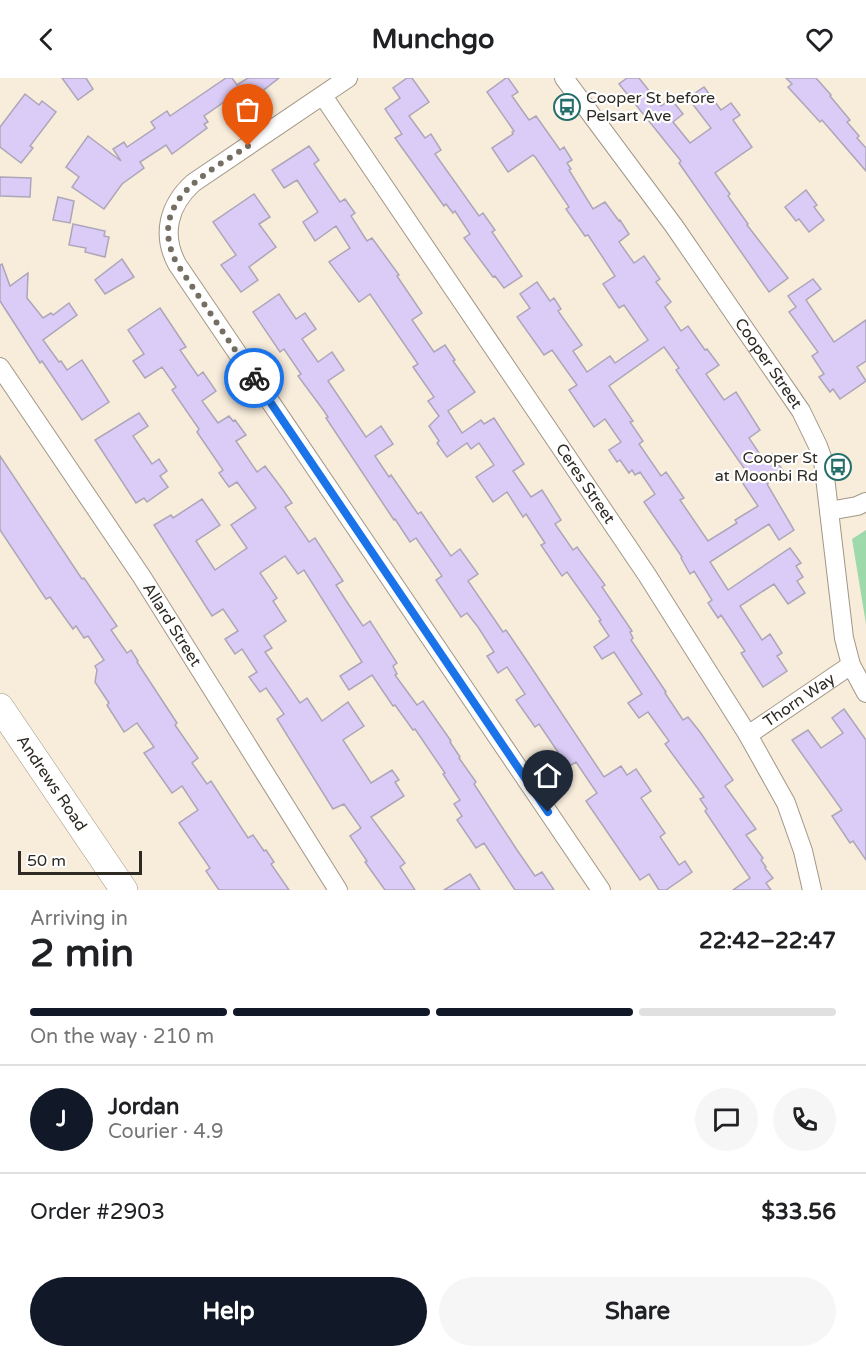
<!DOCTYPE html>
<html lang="en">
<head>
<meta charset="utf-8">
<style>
  :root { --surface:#fff; --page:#f6f6f6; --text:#202124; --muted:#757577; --line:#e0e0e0; --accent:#111827 }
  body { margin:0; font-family:"Varela Round",sans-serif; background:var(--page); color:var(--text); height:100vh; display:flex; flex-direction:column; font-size:22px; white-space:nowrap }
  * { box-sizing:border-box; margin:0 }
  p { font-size:20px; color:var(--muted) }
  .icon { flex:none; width:33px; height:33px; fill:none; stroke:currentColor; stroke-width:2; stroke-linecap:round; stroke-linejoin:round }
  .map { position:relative; height:812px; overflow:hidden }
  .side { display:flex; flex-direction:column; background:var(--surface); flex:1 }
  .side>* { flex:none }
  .scale { position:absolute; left:18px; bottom:15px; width:124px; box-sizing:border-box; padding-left:6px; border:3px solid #2e2a23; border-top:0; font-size:16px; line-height:21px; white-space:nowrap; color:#2e2a23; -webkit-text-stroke:4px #fff; paint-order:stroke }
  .pin { position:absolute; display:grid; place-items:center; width:51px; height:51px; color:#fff; margin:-62px -26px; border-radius:50% 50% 50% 0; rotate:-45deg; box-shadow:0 0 6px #0007 }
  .pin .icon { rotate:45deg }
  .courier { position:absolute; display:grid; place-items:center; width:60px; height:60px; margin:-30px; border:4px solid #1a73e8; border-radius:50%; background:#fff; color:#222; box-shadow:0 2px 8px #0007 }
  .headline em { font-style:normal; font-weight:800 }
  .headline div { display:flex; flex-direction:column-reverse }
  .headline { display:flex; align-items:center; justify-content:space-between; height:102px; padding:0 30px }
  h1 { font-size:39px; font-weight:800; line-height:45px }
  .bar { display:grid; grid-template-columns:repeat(4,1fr); gap:9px 6px; align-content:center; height:72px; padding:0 30px }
  .bar i { height:8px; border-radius:4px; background:var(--line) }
  .bar .on { background:var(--accent) }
  .bar p { grid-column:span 4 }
  .line { display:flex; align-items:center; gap:15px; padding:0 30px; border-top:2px solid var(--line) }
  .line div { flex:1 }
  .round { display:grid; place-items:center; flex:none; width:63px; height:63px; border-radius:32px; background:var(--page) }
  .action { display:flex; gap:12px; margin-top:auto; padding:12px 30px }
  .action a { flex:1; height:69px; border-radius:36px; background:var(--accent); color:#fff; font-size:24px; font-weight:800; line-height:69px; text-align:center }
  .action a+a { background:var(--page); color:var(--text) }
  header { display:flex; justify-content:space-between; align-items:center; height:78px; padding:0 30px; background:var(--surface); font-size:27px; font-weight:800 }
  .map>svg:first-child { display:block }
  .green { fill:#9dd9ab }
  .building { fill:#dbccf7; stroke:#aca6b8; stroke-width:1.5; fill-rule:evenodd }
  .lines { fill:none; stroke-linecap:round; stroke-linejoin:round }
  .street-casing { stroke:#a29787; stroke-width:20 }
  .secondary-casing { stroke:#a29787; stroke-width:28 }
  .street { stroke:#fff; stroke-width:18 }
  .secondary { stroke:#fff; stroke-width:27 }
  .done { stroke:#756e63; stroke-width:6; stroke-dasharray:0 10.8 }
  .route { stroke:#1a73e8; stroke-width:8 }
  .labels { text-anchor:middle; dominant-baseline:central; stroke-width:4.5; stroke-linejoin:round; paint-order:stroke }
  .poi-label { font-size:16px; fill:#2e2a23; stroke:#fff; text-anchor:start }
  .street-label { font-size:16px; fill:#2e2a23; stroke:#fff }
</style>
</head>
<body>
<header><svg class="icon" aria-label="back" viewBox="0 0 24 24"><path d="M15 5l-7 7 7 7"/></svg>Munchgo<svg class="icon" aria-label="heart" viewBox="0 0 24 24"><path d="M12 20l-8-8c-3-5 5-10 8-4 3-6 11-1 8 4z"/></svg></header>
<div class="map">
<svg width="866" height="812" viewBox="0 0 866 812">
  <rect width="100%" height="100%" fill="#f8ecdb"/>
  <path class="green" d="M 866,452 L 866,546 L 852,461 Z"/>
  <g class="building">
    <path d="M 62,0 L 86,0 L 93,11 L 78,22 Z"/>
    <path d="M 226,0 L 232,0 L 237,7 L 248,0 L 279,0 L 246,26 L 244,23 L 233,31 L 227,22 L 204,38 L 208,44 L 204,46 L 207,50 L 172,76 L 166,67 L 140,84 L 144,90 L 122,106 L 104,131 L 72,109 L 79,99 L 66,89 L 88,58 L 121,83 L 113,71 L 124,64 L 127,69 L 155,50 L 151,44 L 167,33 L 170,38 Z"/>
    <path d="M 407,0 L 412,0 L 429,24 L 409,38 L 425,60 L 431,56 L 441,72 L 435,76 L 479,138 L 483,135 L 495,152 L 492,154 L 522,198 L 504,210 L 495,198 L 493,199 L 464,160 L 470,156 L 455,133 L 453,135 L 446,126 L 444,128 L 395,60 L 402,56 L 385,31 L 400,20 L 393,10 Z"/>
    <path d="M 506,0 L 508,0 L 518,14 L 512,18 L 529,42 L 536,38 L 560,72 L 564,69 L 572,82 L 567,85 L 571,91 L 569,92 L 593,131 L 605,124 L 619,143 L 620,142 L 629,156 L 619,164 L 634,185 L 644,178 L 660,201 L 656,204 L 671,224 L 665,229 L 681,253 L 688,248 L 705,272 L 707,271 L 719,287 L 706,296 L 724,322 L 736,314 L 760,352 L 749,360 L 763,381 L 772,376 L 784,394 L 767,406 L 794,452 L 779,462 L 769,446 L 710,484 L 728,512 L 790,470 L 801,485 L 796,488 L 803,499 L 797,503 L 805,515 L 788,526 L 774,506 L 740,528 L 762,562 L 770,556 L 782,575 L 777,578 L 787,593 L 763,609 L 741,575 L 745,573 L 721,537 L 718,540 L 708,525 L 712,522 L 694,493 L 690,496 L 681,480 L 682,479 L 644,424 L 655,416 L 640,394 L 635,397 L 632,392 L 629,395 L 620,382 L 617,384 L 609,372 L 621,364 L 605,341 L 594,349 L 569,312 L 577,307 L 552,272 L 544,277 L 517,239 L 530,230 L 520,216 L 537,204 L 550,223 L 554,220 L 561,231 L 558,233 L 582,267 L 573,273 L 587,294 L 610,278 L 615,285 L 648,262 L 624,227 L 619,230 L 603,206 L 615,198 L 588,157 L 585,158 L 566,131 L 569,129 L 536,80 L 533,77 L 508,94 L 492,70 L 513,56 L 512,54 L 514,53 L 487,14 ZM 664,269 L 679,290 L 676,292 L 746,393 L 738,398 L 758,428 L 735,442 L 737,445 L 708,463 L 680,422 L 684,420 L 666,394 L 661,398 L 639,366 L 643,363 L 630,344 L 633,343 L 609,308 Z"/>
    <path d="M 627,0 L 639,0 L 661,28 L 671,21 L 683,36 L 673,44 L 690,65 L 711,50 L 688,20 L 704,9 L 721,32 L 731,25 L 740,37 L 733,42 L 752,69 L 715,95 L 730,116 L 728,118 L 748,146 L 747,147 L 788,200 L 769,214 L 679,85 L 681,83 L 619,6 Z"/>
    <path d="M 786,0 L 816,0 L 831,17 L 830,18 L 850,42 L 847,44 L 859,58 L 857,60 L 866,70 L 866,93 L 822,42 L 820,44 L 788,9 L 792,6 Z"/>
    <path d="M 25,16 L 39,27 L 42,23 L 56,34 L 30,68 L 33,70 L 21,85 L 0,69 L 0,49 Z"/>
    <path d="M 309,68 L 319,82 L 314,86 L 340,124 L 345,121 L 355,135 L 351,138 L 367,163 L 372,160 L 399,197 L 397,198 L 422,235 L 412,242 L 434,274 L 445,267 L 455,282 L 453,283 L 475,314 L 448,333 L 462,355 L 481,342 L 484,346 L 494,340 L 524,386 L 513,393 L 531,419 L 542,412 L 561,442 L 555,446 L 573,472 L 577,469 L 605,507 L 602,509 L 632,553 L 630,554 L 633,560 L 631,562 L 666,614 L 665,615 L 683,642 L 688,639 L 700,654 L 733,702 L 725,708 L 756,751 L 746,757 L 763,780 L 761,782 L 766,789 L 765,790 L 773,800 L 766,805 L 771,812 L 733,812 L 750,800 L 705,733 L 707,731 L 700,721 L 704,719 L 665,666 L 669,663 L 648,634 L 639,640 L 628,625 L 642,616 L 614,574 L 602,581 L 594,569 L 609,558 L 599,543 L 601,542 L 567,494 L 562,498 L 541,467 L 545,465 L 526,436 L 523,439 L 507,414 L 493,424 L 476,399 L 494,387 L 479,365 L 471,371 L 467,365 L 447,379 L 437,365 L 439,363 L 429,348 L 439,338 L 428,323 L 434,319 L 413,289 L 418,286 L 370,216 L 359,224 L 329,184 L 350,170 L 336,148 L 315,163 L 303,144 L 318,134 L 297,102 L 284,110 L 272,92 Z"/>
    <path d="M 0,99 L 31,100 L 30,119 L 0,118 Z"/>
    <path d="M 806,112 L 817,127 L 814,129 L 824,142 L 809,154 L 799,141 L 796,143 L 785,129 Z"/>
    <path d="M 254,116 L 270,139 L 259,146 L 276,169 L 249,189 L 258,202 L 241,214 L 221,187 L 236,177 L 213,144 Z"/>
    <path d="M 58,119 L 74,123 L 70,145 L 53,142 Z"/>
    <path d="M 73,146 L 105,153 L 104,158 L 109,159 L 105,179 L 85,174 L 86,170 L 69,167 Z"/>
    <path d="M 122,181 L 134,199 L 105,216 L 95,202 Z"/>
    <path d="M 2,186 L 10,208 L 28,195 L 27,220 L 43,240 L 51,235 L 53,237 L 69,225 L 77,237 L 43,262 L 59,284 L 61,283 L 67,292 L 82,282 L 109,324 L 82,342 L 42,283 L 40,285 L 0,223 L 0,187 Z"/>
    <path d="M 813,201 L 821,211 L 806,222 L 834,264 L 866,242 L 866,283 L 857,289 L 866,303 L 840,321 L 833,311 L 830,314 L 819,299 L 824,296 L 812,278 L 818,274 L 789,234 L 796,229 L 788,218 Z"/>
    <path d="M 279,216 L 296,241 L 305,235 L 316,251 L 302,261 L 318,284 L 332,274 L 344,292 L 328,303 L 366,359 L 381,348 L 393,366 L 375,378 L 389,399 L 391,397 L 418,436 L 421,434 L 451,478 L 460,471 L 478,496 L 468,503 L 503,554 L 506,552 L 527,583 L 604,699 L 621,688 L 627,697 L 636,691 L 651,713 L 641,720 L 665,755 L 660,759 L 679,787 L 685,783 L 692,794 L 666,812 L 659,812 L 649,796 L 640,802 L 586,723 L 597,715 L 576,684 L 565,691 L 555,677 L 558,674 L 539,646 L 535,649 L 516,622 L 525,616 L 507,589 L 498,595 L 487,578 L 494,574 L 478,549 L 467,535 L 461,539 L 436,502 L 442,498 L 416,460 L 410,464 L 395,441 L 394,442 L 326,340 L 328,339 L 324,333 L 298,298 L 301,296 L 284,271 L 280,274 L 253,234 Z"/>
    <path d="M 160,230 L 186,269 L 180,272 L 198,298 L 203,294 L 216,313 L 202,323 L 218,345 L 229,338 L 233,343 L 235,342 L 246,357 L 236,363 L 257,394 L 265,388 L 283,412 L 292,425 L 285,429 L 309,464 L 315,460 L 343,503 L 336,507 L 345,521 L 363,548 L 370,543 L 397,585 L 393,588 L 397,596 L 395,597 L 417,627 L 423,623 L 451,663 L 450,664 L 460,679 L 459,680 L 476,704 L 474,706 L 517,772 L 535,798 L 542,794 L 554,812 L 515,812 L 484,765 L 476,770 L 457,742 L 462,738 L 454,726 L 460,722 L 443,696 L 445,695 L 415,651 L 413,652 L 395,627 L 393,628 L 372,597 L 349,612 L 340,598 L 362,584 L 304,492 L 298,496 L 285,478 L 260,495 L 277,520 L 273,523 L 286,543 L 264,558 L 272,570 L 265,574 L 300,625 L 307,620 L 322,643 L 348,624 L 364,648 L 343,662 L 371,705 L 392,692 L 399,702 L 395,704 L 404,718 L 371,739 L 405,785 L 400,789 L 415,812 L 385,812 L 365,784 L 367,783 L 350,758 L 361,750 L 344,726 L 333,731 L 277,641 L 284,636 L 266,610 L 260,614 L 249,599 L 257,594 L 242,571 L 235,576 L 225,561 L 238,553 L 223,531 L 212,538 L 154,447 L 171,437 L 173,440 L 202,421 L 220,447 L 196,463 L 215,492 L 247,470 L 231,447 L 256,430 L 237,404 L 229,409 L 219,395 L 223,392 L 197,354 L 199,351 L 172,312 L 176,309 L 162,289 L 145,300 L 133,283 L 144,276 L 128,252 Z"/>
    <path d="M 139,335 L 148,348 L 133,358 L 152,386 L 159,381 L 167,393 L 160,398 L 168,409 L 147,424 L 144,420 L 136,425 L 95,362 Z"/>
    <path d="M 0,378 L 82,501 L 84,500 L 117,548 L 111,552 L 127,575 L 131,572 L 138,583 L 137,584 L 177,645 L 175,647 L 198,680 L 192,685 L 207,706 L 211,703 L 248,760 L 253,757 L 264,773 L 266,772 L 274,784 L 271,786 L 289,812 L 219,812 L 206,793 L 210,790 L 179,745 L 198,732 L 182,708 L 172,715 L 144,675 L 154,669 L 137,645 L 124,654 L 107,627 L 109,625 L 95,604 L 97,592 L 95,588 L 104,582 L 88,558 L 84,560 L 76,548 L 73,551 L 50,519 L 46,521 L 0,452 Z"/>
    <path d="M 844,631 L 866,662 L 866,782 L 853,763 L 850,765 L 832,738 L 842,732 L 792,662 L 808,652 L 821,670 L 843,655 L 832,640 Z"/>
    <path d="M 470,796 L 480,812 L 444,812 Z"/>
  </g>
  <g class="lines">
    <defs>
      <g id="street">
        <path d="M 348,0 L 193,105 C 169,127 161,156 177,186 L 601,812"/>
        <path id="s1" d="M 564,0 L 674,148 L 801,333 L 818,368 L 823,382 L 844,560 L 851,587 L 866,615"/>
        <path id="s2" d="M 323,18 L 647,497 L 748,657 L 786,725 L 803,773 L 812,812"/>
        <path id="s3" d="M 0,289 L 142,499 L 338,812"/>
        <path d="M 829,433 L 857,428 L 866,424"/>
        <path id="s4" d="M 748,657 L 851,587"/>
      </g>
      <g id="secondary">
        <path id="s5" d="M 0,629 L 124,812"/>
      </g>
    </defs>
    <use href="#street" class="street-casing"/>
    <use href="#secondary" class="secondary-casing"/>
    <use href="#street" class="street"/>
    <use href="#secondary" class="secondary"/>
  </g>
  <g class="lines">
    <path class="done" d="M 248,68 C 206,96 145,124 177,186 L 254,300"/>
    <path class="route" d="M 254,300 L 548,734"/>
  </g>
  <defs>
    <symbol id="bus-ring" viewBox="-11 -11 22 22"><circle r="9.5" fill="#fff" stroke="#246e6b" stroke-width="1.5"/><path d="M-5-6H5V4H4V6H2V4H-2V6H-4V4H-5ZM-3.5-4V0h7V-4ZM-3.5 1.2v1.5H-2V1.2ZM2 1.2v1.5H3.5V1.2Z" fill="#246e6b"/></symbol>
  </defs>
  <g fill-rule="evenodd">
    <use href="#bus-ring" x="552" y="14" width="30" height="30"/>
    <use href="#bus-ring" x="823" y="374" width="30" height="30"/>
  </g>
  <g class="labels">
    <g class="poi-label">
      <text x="586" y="20">Cooper St before<tspan x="586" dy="18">Pelsart Ave</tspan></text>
      <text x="818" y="380" text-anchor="end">Cooper St<tspan x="818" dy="18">at Moonbi Rd</tspan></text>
    </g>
    <g class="street-label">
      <text stroke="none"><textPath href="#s1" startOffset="351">Cooper Street</textPath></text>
      <text stroke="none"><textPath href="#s2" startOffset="468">Ceres Street</textPath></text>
      <text stroke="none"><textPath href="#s3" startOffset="310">Allard Street</textPath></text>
      <text stroke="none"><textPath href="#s4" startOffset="62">Thorn Way</textPath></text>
      <text stroke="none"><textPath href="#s5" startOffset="92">Andrews Road</textPath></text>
    </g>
  </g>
</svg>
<div class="scale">50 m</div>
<div class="pin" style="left:248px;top:68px;background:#ea580c"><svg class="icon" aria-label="bag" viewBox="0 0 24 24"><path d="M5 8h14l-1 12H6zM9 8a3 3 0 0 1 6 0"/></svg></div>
<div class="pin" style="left:548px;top:734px;background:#1f2937"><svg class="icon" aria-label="home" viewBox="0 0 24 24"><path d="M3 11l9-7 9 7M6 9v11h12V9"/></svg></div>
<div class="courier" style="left:254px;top:300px"><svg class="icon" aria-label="bike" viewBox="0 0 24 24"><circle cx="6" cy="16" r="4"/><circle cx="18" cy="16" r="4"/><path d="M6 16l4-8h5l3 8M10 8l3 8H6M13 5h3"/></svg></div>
</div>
<section class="side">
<div class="headline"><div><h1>2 min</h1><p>Arriving in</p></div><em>22:42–22:47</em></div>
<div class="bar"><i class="on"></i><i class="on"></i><i class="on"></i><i></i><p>On the way · 210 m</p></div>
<div class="line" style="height:108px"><b class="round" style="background:var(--accent);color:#fff">J</b><div><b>Jordan</b><p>Courier · 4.9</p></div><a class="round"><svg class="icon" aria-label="chat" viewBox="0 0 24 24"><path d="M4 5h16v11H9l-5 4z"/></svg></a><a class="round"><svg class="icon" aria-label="phone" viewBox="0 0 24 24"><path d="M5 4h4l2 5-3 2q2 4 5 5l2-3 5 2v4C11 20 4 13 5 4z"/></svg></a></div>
<div class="line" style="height:78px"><div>Order #2903</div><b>$33.56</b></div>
<div class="action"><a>Help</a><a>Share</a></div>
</section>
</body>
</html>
